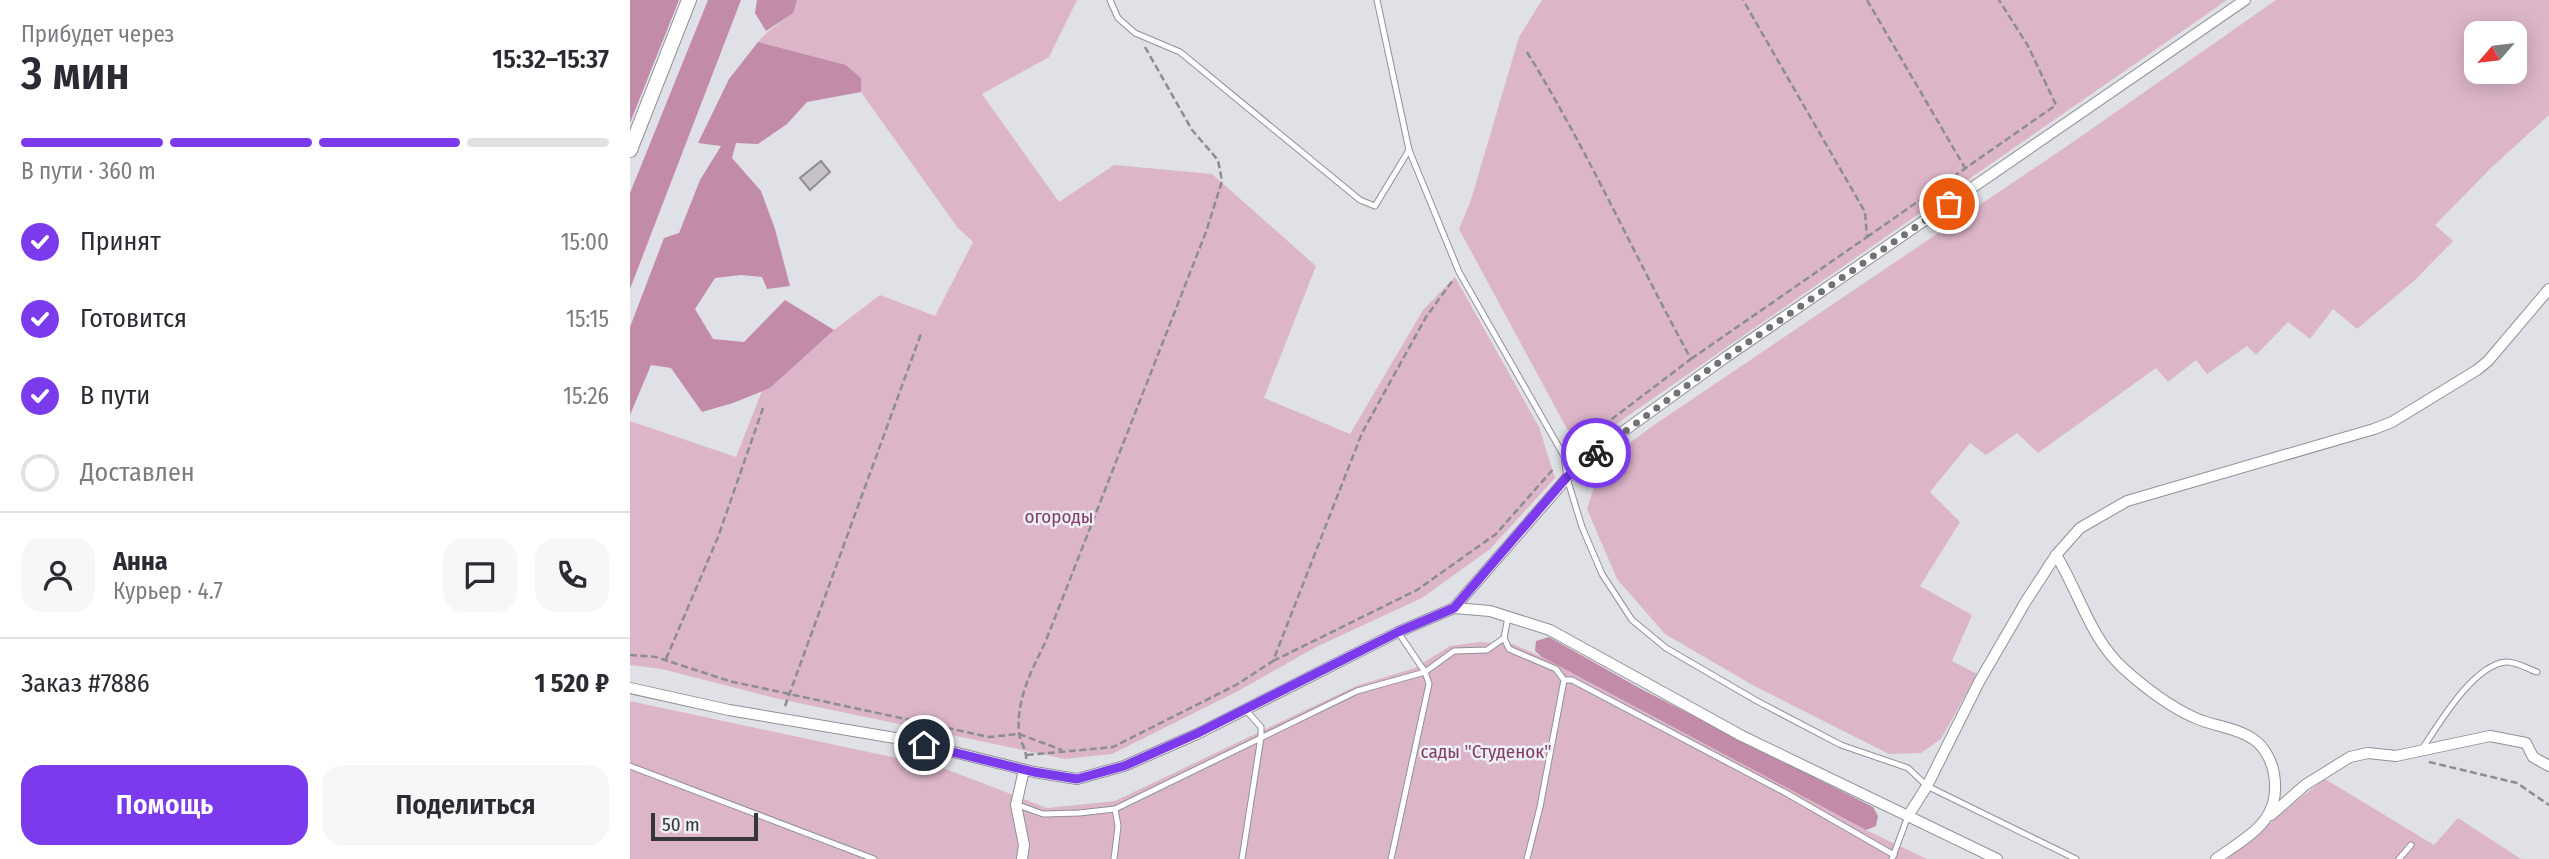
<!DOCTYPE html>
<html lang="ru">
<head>
<meta charset="utf-8">
<style>
  :root { --surface:#fff; --page:#f7f7f7; --text:#2b2b33; --muted:#7c7c81; --line:#e1e1e2; --accent:#7c3aed }
  body { margin:0; font-family:"Fira Sans Condensed",sans-serif; background:var(--page); color:var(--text); height:100vh; display:flex; flex-direction:column; font-size:26px; white-space:nowrap }
  * { box-sizing:border-box; margin:0 }
  p { font-size:23px; color:var(--muted) }
  .icon { flex:none; width:38px; height:38px; fill:none; stroke:currentColor; stroke-width:2; stroke-linecap:round; stroke-linejoin:round }
  .map { position:relative; flex:1; overflow:hidden }
  .drawer { display:flex; flex-direction:column; background:var(--surface); width:630px }
  .drawer>* { flex:none }
  .needle { width:46px; rotate:242deg }
  .buttons { position:absolute; left:1834px; top:21px; display:grid; gap:14px }
  .buttons a { display:grid; place-items:center; width:63px; height:63px; border-radius:14px; background:var(--surface); box-shadow:0 4px 18px #0003; font-size:35px }
  .scale { position:absolute; left:21px; bottom:18px; width:107px; box-sizing:border-box; padding-left:7px; border:4px solid #353638; border-top:0; font-size:19px; line-height:24px; white-space:nowrap; color:#353638; -webkit-text-stroke:5px #eeeff5; paint-order:stroke }
  .pin { position:absolute; display:grid; place-items:center; width:60px; height:60px; color:#fff; margin:-30px; border:4px solid #fff; border-radius:50%; box-shadow:0 2px 7px #0007 }
  .courier { position:absolute; display:grid; place-items:center; width:70px; height:70px; margin:-35px; border:5px solid #7c3aed; border-radius:50%; background:#fff; color:#222; box-shadow:0 2px 9px #0007 }
  .summary em { font-style:normal; font-weight:600 }
  .summary div { display:flex; flex-direction:column-reverse }
  .summary { display:flex; align-items:center; justify-content:space-between; height:119px; padding:0 21px }
  h1 { font-size:46px; font-weight:600; line-height:52px }
  .bar { display:grid; grid-template-columns:repeat(4,1fr); gap:10px 7px; align-content:center; height:84px; padding:0 21px }
  .bar i { height:9px; border-radius:5px; background:var(--line) }
  .bar .on { background:var(--accent) }
  .bar p { grid-column:span 4 }
  .line { display:flex; align-items:center; gap:18px; padding:0 21px; border-top:2px solid var(--line) }
  .line div { flex:1 }
  .round { display:grid; place-items:center; flex:none; width:74px; height:74px; border-radius:21px; background:var(--page) }
  ol { padding:0 21px; list-style:none }
  li { display:flex; align-items:center; gap:21px; height:77px }
  li p { margin-inline-start:auto }
  li .icon { padding:7px; border-radius:50%; background:var(--accent); color:#fff; stroke-width:4 }
  li:last-child { color:var(--muted) }
  li i { width:38px; height:38px; border:4px solid var(--line); border-radius:50% }
  .button { display:flex; gap:14px; margin-top:auto; padding:14px 21px }
  .button a { flex:1; height:80px; border-radius:21px; background:var(--accent); color:#fff; font-size:28px; font-weight:600; line-height:80px; text-align:center }
  .button a+a { background:var(--page); color:var(--text) }
  main { display:flex; flex:1; min-height:0 }
  .map>svg:first-child { display:block }
  .green { fill:#dcb5c9; fill-rule:evenodd }
  .forest { fill:#c28ba8 }
  .building { fill:#c6c2c8; stroke:#908d92; stroke-width:2 }
  .lines { fill:none; stroke-linecap:round; stroke-linejoin:round }
  .service-casing { stroke:#909197; stroke-width:7 }
  .minor-casing { stroke:#909197; stroke-width:12 }
  .tertiary-casing { stroke:#909197; stroke-width:16 }
  .path { stroke:#8c8d92; stroke-width:2.5; stroke-dasharray:7 3.5; stroke-linecap:butt }
  .service { stroke:#fff; stroke-width:5 }
  .minor { stroke:#fff; stroke-width:10 }
  .tertiary { stroke:#fff; stroke-width:14 }
  .done { stroke:#717275; stroke-width:7; stroke-dasharray:0 12.6 }
  .route { stroke:#7c3aed; stroke-width:9 }
  .labels { text-anchor:middle; dominant-baseline:central; stroke-width:5; stroke-linejoin:round; paint-order:stroke }
  .park-label { font-size:19px; fill:#813d64; stroke:#eeeff5 }
</style>
</head>
<body>
<main>
<section class="drawer">
<div class="summary"><div><h1>3 мин</h1><p>Прибудет через</p></div><em>15:32–15:37</em></div>
<div class="bar"><i class="on"></i><i class="on"></i><i class="on"></i><i></i><p>В пути · 360 m</p></div>
<ol>
<li><svg class="icon" aria-label="check" viewBox="0 0 24 24"><path d="M5 12l5 5 9-10"/></svg>Принят<p>15:00</p></li>
<li><svg class="icon" aria-label="check" viewBox="0 0 24 24"><path d="M5 12l5 5 9-10"/></svg>Готовится<p>15:15</p></li>
<li><svg class="icon" aria-label="check" viewBox="0 0 24 24"><path d="M5 12l5 5 9-10"/></svg>В пути<p>15:26</p></li>
<li><i></i>Доставлен</li>
</ol>
<div class="line" style="height:126px"><a class="round"><svg class="icon" aria-label="person" viewBox="0 0 24 24"><circle cx="12" cy="8" r="4"/><path d="M4 21q1-7 8-7t8 7"/></svg></a><div><b>Анна</b><p>Курьер · 4.7</p></div><a class="round"><svg class="icon" aria-label="chat" viewBox="0 0 24 24"><path d="M4 5h16v11H9l-5 4z"/></svg></a><a class="round"><svg class="icon" aria-label="phone" viewBox="0 0 24 24"><path d="M5 4h4l2 5-3 2q2 4 5 5l2-3 5 2v4C11 20 4 13 5 4z"/></svg></a></div>
<div class="line" style="height:91px"><div>Заказ #7886</div><b>1 520 ₽</b></div>
<div class="button"><a>Помощь</a><a>Поделиться</a></div>
</section>
<div class="map">
<svg width="1919" height="859" viewBox="0 0 1919 859">
  <rect width="100%" height="100%" fill="#e0e1e7"/>
  <g class="green">
    <path d="M 167,0 L 447,0 L 419,57 L 352,94 L 429,202 L 484,165 L 582,174 L 686,266 L 634,398 L 720,434 L 793,310 L 825,277 L 909,427 L 925,478 L 860,549 L 792,598 L 686,647 L 610,690 L 482,754 L 435,759 L 145,698 L 32,669 L 0,665 L 0,421 L 106,457 L 132,391 L 140,388 L 204,330 L 250,295 L 305,316 L 343,242 L 327,227 L 231,92 L 231,78 L 216,65 L 128,42 C 141,25 160,21 167,0 Z"/>
    <path d="M 912,0 L 1597,0 L 953,447 L 937,429 L 829,229 L 840,203 L 889,37 Z"/>
    <path d="M 1646,0 L 1919,0 L 1919,115 L 1862,167 L 1805,225 L 1823,241 L 1784,281 L 1727,329 L 1703,309 L 1680,339 L 1658,322 L 1626,355 L 1617,346 L 1577,374 L 1566,360 L 1538,382 L 1526,368 L 1408,453 L 1387,433 L 1356,455 L 1340,443 L 1300,492 L 1330,522 L 1290,586 L 1342,615 L 1322,661 L 1347,674 L 1311,739 L 1291,753 L 1259,754 L 1126,687 L 1035,634 L 987,579 L 957,509 L 971,465 L 1021,427 L 1443,142 ZM 1846,33 L 1885,33 L 1885,72 L 1846,72 Z"/>
    <path d="M 850,642 L 883,644 L 912,657 L 1236,830 L 1297,859 L 0,859 L 0,701 L 313,768 L 417,808 L 485,801 L 726,686 L 785,668 L 820,646 Z"/>
    <path d="M 1695,779 L 1804,845 L 1828,818 L 1891,859 L 1597,859 L 1670,798 Z"/>
  </g>
  <g class="forest">
    <path d="M 0,0 L 49,0 L 0,123 Z"/>
    <path d="M 78,0 L 111,0 L 0,289 L 0,193 Z"/>
    <path d="M 127,0 L 167,0 L 163,13 L 136,31 L 125,13 Z"/>
    <path d="M 128,42 L 216,65 L 231,78 L 231,92 L 177,102 L 157,124 L 128,144 L 106,143 L 102,158 L 131,191 L 145,229 L 160,286 L 137,289 L 132,277 L 111,275 L 85,278 L 65,309 L 83,339 L 114,342 L 155,300 L 204,330 L 140,388 L 103,403 L 72,412 L 41,368 L 21,365 L 0,415 L 0,327 L 34,238 L 49,233 L 70,180 L 91,146 L 68,143 L 99,79 Z"/>
    <path d="M 919,637 L 1013,690 L 1243,807 L 1248,816 L 1246,826 L 1236,830 L 912,657 L 905,651 L 906,641 Z"/>
  </g>
  <path class="building" d="M 191,161 L 200,172 L 180,190 L 170,178 Z"/>
  <g class="lines">
    <defs>
      <g id="service">
        <path d="M 480,0 L 488,18 L 505,33 L 550,52 L 730,200 L 745,206 L 779,150"/>
        <path d="M 747,0 L 779,150 L 829,272 L 934,456 L 937,478 L 952,527 L 972,574 L 1002,620 L 1036,648 L 1127,701 L 1211,745 L 1278,768 L 1297,786 L 1446,859"/>
        <path d="M 878,617 L 874,638 L 879,649 L 926,669 L 934,680 L 910,807 L 897,859"/>
        <path d="M 934,680 L 942,680 L 1156,793 L 1264,855"/>
        <path d="M 1792,749 C 1809,724 1843,665 1876,662 C 1885,661 1898,669 1907,672"/>
        <path d="M 0,766 L 244,859"/>
        <path d="M 388,805 L 413,814 L 449,813 L 485,809 L 727,691 L 795,672 L 768,632"/>
        <path d="M 484,859 L 488,826 L 485,809"/>
        <path d="M 612,859 L 631,737 L 631,727 L 615,709"/>
        <path d="M 761,859 L 799,684 L 795,672 L 824,651 L 857,650 L 874,638"/>
        <path d="M 1262,859 L 1278,816"/>
        <path d="M 1769,859 L 1781,845"/>
      </g>
      <g id="minor">
        <path d="M 1426,555 C 1449,592 1460,638 1493,668 C 1514,687 1537,705 1563,717 C 1581,726 1606,727 1623,739 C 1634,746 1642,761 1644,774 C 1652,821 1619,835 1586,859"/>
        <path d="M 824,608 L 937,478 L 991,433 L 1096,357 L 1615,0"/>
        <path d="M 0,688 L 99,710 L 271,739 L 404,772 L 447,779 L 494,766 L 567,734 L 768,632 L 824,608 L 860,611 L 920,630 L 1112,736 L 1367,859"/>
        <path d="M 1641,815 L 1675,785 L 1720,757 L 1738,753 L 1766,756 L 1860,736 L 1896,743 L 1903,757 L 1919,766"/>
        <path d="M 1278,816 L 1297,786 L 1349,682 L 1396,601 L 1426,555 L 1450,528 L 1497,501 L 1744,429 L 1762,422 L 1847,370 L 1858,361 L 1919,289"/>
        <path d="M 392,859 L 394,845 L 386,805 L 394,770"/>
      </g>
      <path id="tertiary" d="M 0,150 L 59,0"/>
    </defs>
    <use href="#service" class="service-casing"/>
    <use href="#minor" class="minor-casing"/>
    <use href="#tertiary" class="tertiary-casing"/>
    <g class="path">
      <path d="M 1237,0 L 1335,168"/>
      <path d="M 897,52 C 958,151 1005,257 1061,359 L 941,450"/>
      <path d="M 1237,237 L 1426,105 L 1398,46 L 1369,0"/>
      <path d="M 1061,359 L 1237,237 L 1235,212 L 1113,0"/>
      <path d="M 0,655 L 26,657 L 99,681 L 359,737 L 389,734 L 432,750"/>
      <path d="M 36,659 L 88,537 L 133,408"/>
      <path d="M 643,661 L 787,590 L 866,534 L 925,467"/>
      <path d="M 155,706 L 292,331"/>
      <path d="M 397,755 L 483,747 L 606,685 L 643,661 L 732,433 L 796,317 L 823,280"/>
      <path d="M 396,759 C 397,750 390,742 389,733 C 386,701 401,671 415,643 L 576,232 L 592,181 L 588,160 L 562,130 L 515,47"/>
      <path d="M 1799,762 L 1887,783 L 1919,805"/>
    </g>
    <use href="#service" class="service"/>
    <use href="#minor" class="minor"/>
    <use href="#tertiary" class="tertiary"/>
  </g>
  <g class="lines">
    <path class="done" d="M 966,453 L 1078,370 L 1319,204"/>
    <path class="route" d="M 294,745 L 404,772 L 447,779 L 494,766 L 566,734 L 768,632 L 824,608 L 936,478 L 966,453"/>
  </g>
  <g class="labels">
    <g class="park-label">
      <text x="429" y="516">огороды</text>
      <text x="856" y="751">сады "Студенок"</text>
    </g>
  </g>
</svg>
<div class="buttons">
<a><svg class="needle" viewBox="-14 -14 28 28"><path d="M0-13l5 13h-10z" fill="#e53935"/><path d="M0 13l5-13h-10z" fill="#7c7c81"/></svg></a>
</div>
<div class="scale">50 m</div>
<div class="pin" style="left:1319px;top:204px;background:#ea580c"><svg class="icon" aria-label="bag" viewBox="0 0 24 24"><path d="M5 8h14l-1 12H6zM9 8a3 3 0 0 1 6 0"/></svg></div>
<div class="pin" style="left:294px;top:745px;background:#1f2937"><svg class="icon" aria-label="home" viewBox="0 0 24 24"><path d="M3 11l9-7 9 7M6 9v11h12V9"/></svg></div>
<div class="courier" style="left:966px;top:453px"><svg class="icon" aria-label="bike" viewBox="0 0 24 24"><circle cx="6" cy="16" r="4"/><circle cx="18" cy="16" r="4"/><path d="M6 16l4-8h5l3 8M10 8l3 8H6M13 5h3"/></svg></div>
</div>
</main>
</body>
</html>
